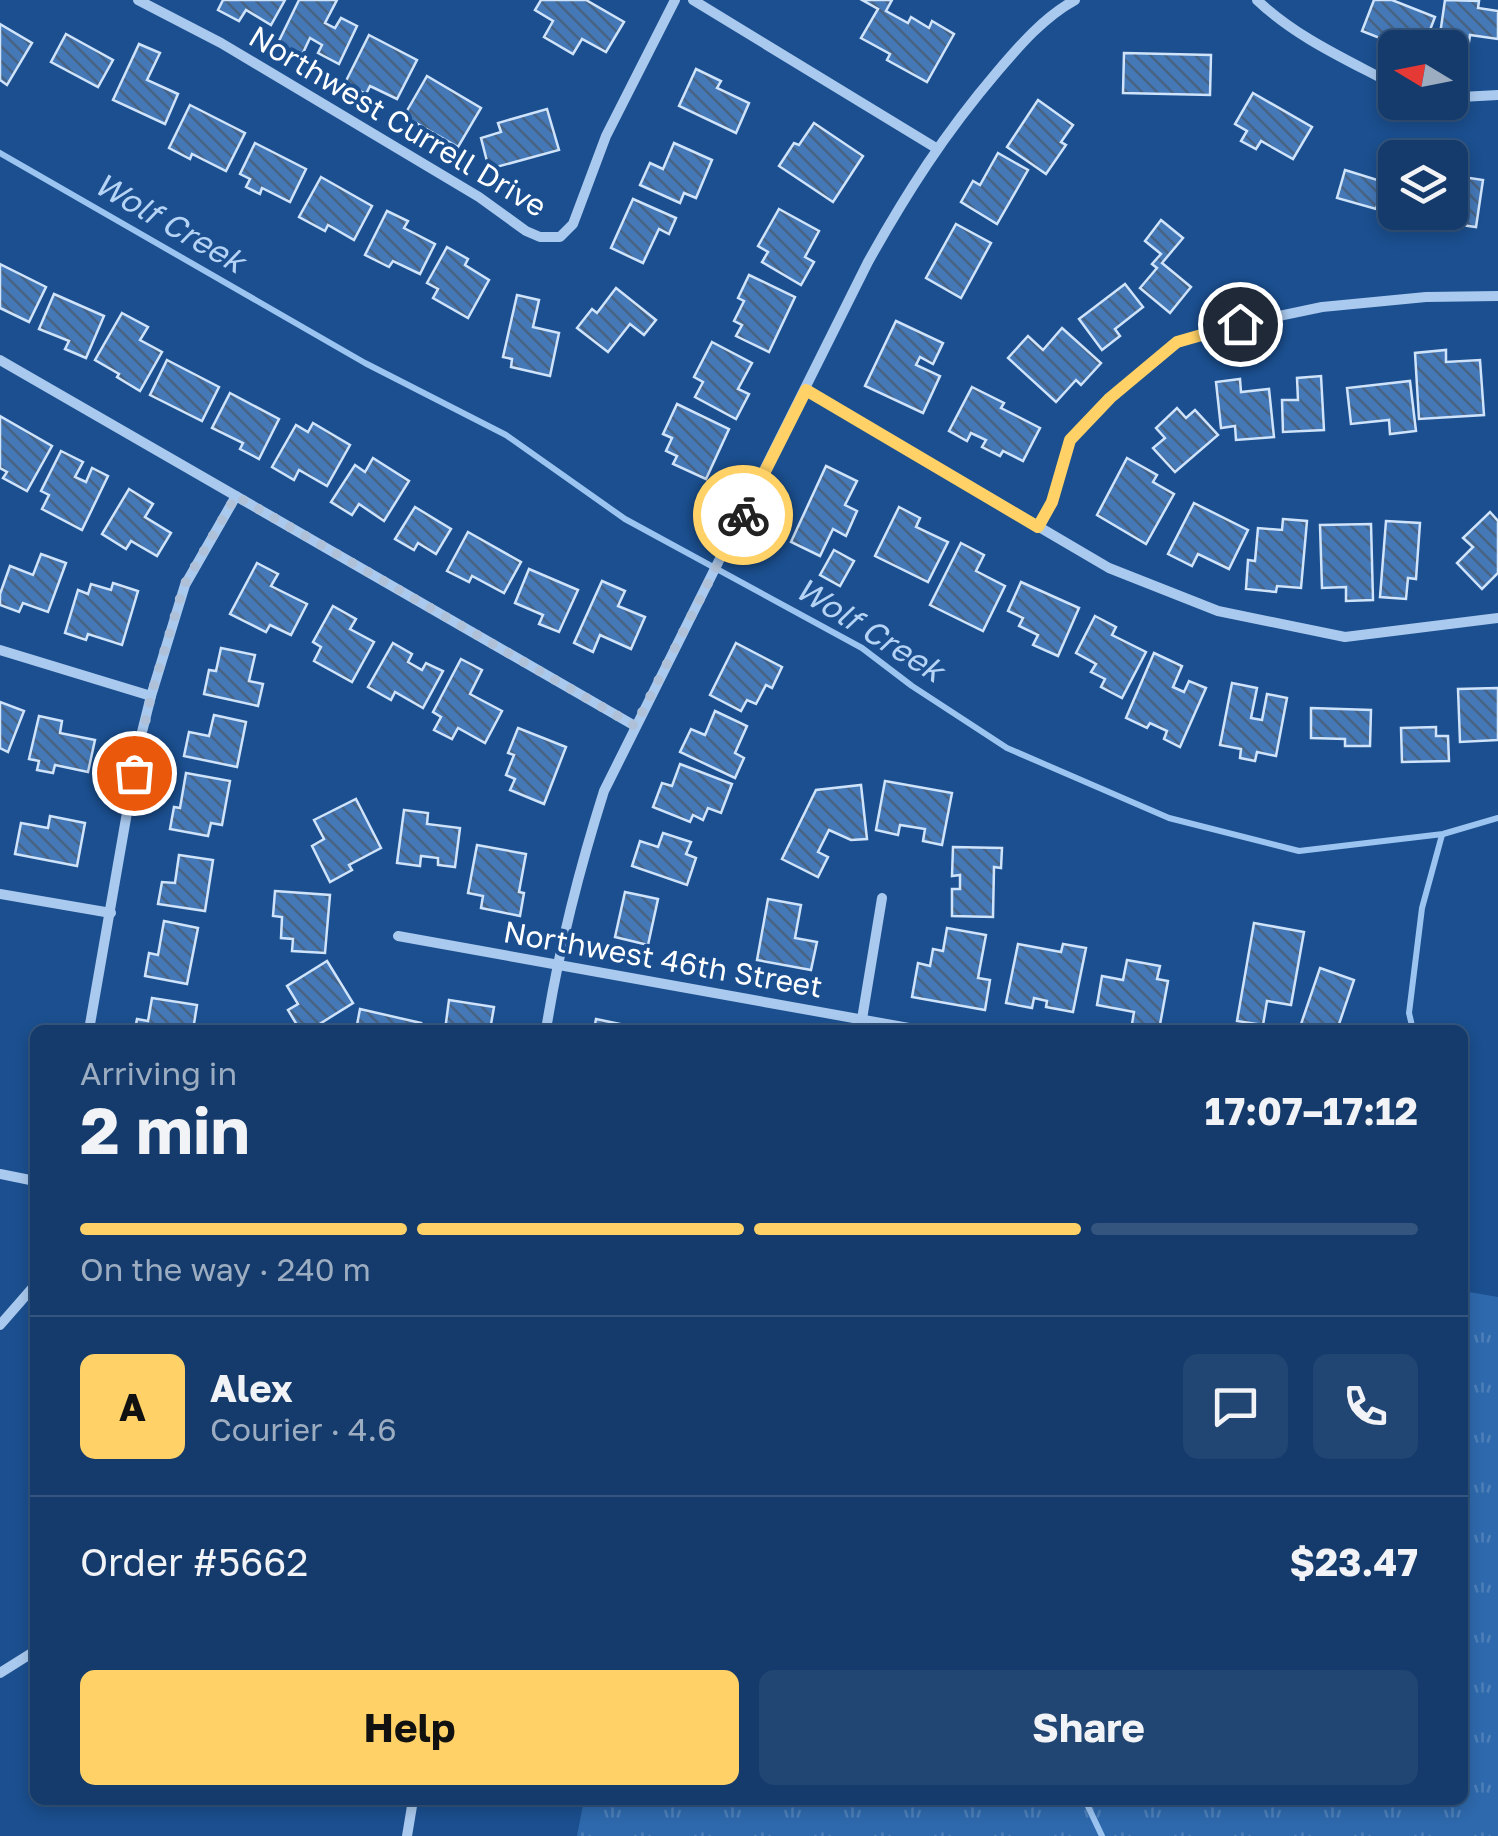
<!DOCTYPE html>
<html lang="en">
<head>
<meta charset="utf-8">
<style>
  :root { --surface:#143b6b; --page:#214673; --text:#f1f3f6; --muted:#9dadc1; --line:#33557e; --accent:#ffd166 }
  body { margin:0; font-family:"Golos Text",sans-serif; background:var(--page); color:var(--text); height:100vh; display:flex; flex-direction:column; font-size:38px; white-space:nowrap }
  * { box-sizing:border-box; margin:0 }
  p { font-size:32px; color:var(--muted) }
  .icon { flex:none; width:55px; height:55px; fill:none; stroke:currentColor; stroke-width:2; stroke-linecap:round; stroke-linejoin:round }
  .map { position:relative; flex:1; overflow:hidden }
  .drawer { position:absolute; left:30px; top:1025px; width:1438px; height:780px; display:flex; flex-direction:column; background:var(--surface); border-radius:15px; box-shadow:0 5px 15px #0003,0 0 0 2px var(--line) }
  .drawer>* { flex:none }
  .needle { width:65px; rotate:280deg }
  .controls { position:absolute; left:1378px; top:30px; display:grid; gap:20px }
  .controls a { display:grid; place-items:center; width:90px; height:90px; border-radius:15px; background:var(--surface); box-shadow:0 5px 15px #0003,0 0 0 2px var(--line); font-size:50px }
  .pin { position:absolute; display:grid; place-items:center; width:85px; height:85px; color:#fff; margin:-42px; border:5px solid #fff; border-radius:50%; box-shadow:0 2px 10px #0007 }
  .courier { position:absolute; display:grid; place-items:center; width:100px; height:100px; margin:-50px; border:8px solid #ffd166; border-radius:50%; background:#fff; color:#222; box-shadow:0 2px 12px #0007 }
  .headline em { font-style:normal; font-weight:700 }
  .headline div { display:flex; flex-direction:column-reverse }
  .headline { display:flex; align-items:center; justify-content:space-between; height:170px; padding:0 50px }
  h1 { font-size:65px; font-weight:700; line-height:75px }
  .bar { display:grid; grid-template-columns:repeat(4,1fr); gap:15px 10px; align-content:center; height:120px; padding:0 50px }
  .bar i { height:12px; border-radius:8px; background:var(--line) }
  .bar .on { background:var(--accent) }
  .bar p { grid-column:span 4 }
  .line { display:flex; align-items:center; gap:25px; padding:0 50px; border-top:2px solid var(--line) }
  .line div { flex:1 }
  .round { display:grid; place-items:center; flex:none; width:105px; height:105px; border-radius:15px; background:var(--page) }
  .cta { display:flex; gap:20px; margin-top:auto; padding:20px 50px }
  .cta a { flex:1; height:115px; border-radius:15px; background:var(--accent); color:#111; font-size:40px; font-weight:700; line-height:115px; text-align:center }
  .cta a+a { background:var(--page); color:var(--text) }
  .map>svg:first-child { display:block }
  .grass { fill:url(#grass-tufts) }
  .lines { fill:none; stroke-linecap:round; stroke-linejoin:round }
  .stream { stroke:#9cc4f0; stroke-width:6 }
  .building { fill:url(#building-back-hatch); stroke:#cfe3fa; stroke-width:2.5 }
  .street { stroke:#a9c9ee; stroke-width:10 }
  .done { stroke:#afc1d8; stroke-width:10; stroke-dasharray:0 18 }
  .route { stroke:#ffd166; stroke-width:12 }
  .labels { text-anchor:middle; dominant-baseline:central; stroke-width:8; stroke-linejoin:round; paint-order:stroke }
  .street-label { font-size:30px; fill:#fff; stroke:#1b4f8f }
  .water-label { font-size:32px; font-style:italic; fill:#b5d3f5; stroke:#1b4f8f }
</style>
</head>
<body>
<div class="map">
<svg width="1498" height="1836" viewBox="0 0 1498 1836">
  <defs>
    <pattern id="grass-tufts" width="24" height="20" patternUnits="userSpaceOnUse" patternTransform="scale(2.5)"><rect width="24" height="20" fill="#2e69ad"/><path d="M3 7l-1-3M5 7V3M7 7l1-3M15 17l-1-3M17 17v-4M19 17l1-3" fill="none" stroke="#4d80b9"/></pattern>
    <pattern id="building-back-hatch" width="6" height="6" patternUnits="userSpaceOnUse" patternTransform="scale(2.5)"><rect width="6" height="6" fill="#4478b7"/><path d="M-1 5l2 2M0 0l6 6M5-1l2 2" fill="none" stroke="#486282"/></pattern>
  </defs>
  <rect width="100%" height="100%" fill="#1b4f8f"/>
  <path class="grass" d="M 1463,1291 L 1498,1297 L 1498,1836 L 577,1836 L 584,1800 L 1462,1800 Z"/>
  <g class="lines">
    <g class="stream">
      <path d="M 0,153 L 365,363 L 506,435 L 625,519 L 862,648 L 912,686 L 1007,748 L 1169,818 L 1299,851 L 1443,834 L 1498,818"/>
      <path d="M 1413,1030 L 1409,1013 L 1422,908 L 1442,835"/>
      <path d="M 1085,1800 L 1102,1836"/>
    </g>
  </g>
  <g class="building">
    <path d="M 223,0 L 285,0 L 271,25 L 246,10 L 239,21 L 218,10 Z"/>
    <path d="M 299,0 L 337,0 L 325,23 L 335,28 L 341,18 L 357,26 L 339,64 L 318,53 L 322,45 L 310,38 L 301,57 L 277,45 Z"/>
    <path d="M 541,0 L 586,0 L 624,22 L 606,52 L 582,39 L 573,54 L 544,37 L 553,21 L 535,10 Z"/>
    <path d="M 862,0 L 892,0 L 886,11 L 908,23 L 911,17 L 929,28 L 932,21 L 954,34 L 927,82 L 887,60 L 890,54 L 861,38 L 878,9 Z"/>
    <path d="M 1374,0 L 1392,0 L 1435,17 L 1423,48 L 1405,48 L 1362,31 Z"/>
    <path d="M 1445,0 L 1479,1 L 1478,8 L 1498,11 L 1498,39 L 1470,35 L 1466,62 L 1450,60 L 1450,48 L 1438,48 Z"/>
    <path d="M 0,24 L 32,43 L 7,85 L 0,80 Z"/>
    <path d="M 66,34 L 113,60 L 98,87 L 51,62 Z"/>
    <path d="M 369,35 L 417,60 L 397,99 L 370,86 L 366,94 L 345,83 Z"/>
    <path d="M 139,44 L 160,53 L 147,80 L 178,94 L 165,124 L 113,100 Z"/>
    <path d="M 1124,53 L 1211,55 L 1210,95 L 1123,93 Z"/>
    <path d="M 696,69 L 721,81 L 717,88 L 749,103 L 736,133 L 679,106 Z"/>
    <path d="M 427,76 L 481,108 L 458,147 L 404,116 Z"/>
    <path d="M 1253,93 L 1312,127 L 1293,159 L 1261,141 L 1256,149 L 1241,141 L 1247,131 L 1235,124 Z"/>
    <path d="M 1038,100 L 1073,125 L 1061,142 L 1066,145 L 1046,174 L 1007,147 Z"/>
    <path d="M 190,105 L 245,133 L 226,171 L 192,154 L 190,159 L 169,148 Z"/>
    <path d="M 547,109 L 559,150 L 489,169 L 481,138 L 501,132 L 498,123 Z"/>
    <path d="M 814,123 L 863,156 L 833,202 L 779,166 L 794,143 L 799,145 Z"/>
    <path d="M 255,143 L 306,169 L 290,202 L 262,188 L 260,194 L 246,187 L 250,179 L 240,174 Z"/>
    <path d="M 674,143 L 712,160 L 696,198 L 684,193 L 680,203 L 640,185 L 650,163 L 663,169 Z"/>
    <path d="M 998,153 L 1028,170 L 997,224 L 961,202 L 973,181 L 980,185 Z"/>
    <path d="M 1345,170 L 1384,182 L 1376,209 L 1337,198 Z"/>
    <path d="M 1450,175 L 1483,180 L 1476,227 L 1432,221 L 1433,212 L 1450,212 Z"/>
    <path d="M 321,177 L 372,206 L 354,240 L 328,225 L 325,231 L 299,217 Z"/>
    <path d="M 633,199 L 676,218 L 669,234 L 659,229 L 643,263 L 611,248 Z"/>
    <path d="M 779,209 L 819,231 L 805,257 L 814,262 L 801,285 L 762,262 L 768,252 L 758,246 Z"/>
    <path d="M 387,211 L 408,221 L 404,228 L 435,244 L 420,274 L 393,261 L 389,267 L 365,255 Z"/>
    <path d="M 1161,220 L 1183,238 L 1162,263 L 1191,287 L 1170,313 L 1140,288 L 1157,268 L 1152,264 L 1161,254 L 1145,241 Z"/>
    <path d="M 956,224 L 991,243 L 961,298 L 926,278 Z"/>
    <path d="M 447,247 L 468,259 L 465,265 L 489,280 L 468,318 L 433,298 L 438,289 L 427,283 Z"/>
    <path d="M 0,264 L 46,287 L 29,322 L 0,308 Z"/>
    <path d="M 749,275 L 795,297 L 769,352 L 736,336 L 742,325 L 734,321 L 744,301 L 738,298 Z"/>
    <path d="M 1125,284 L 1143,307 L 1115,329 L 1120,336 L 1102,350 L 1079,319 Z"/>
    <path d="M 616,288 L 656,320 L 644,335 L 630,324 L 608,352 L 577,328 L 592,309 L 597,313 Z"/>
    <path d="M 54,294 L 104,316 L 86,358 L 65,349 L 69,341 L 39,329 Z"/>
    <path d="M 517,295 L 539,300 L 533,327 L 559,333 L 550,376 L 511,367 L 512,359 L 503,357 Z"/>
    <path d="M 122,313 L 148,327 L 140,340 L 162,352 L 140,391 L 117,377 L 119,374 L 95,360 Z"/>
    <path d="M 896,321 L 943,343 L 933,364 L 920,357 L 916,365 L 940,376 L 923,413 L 865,386 Z"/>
    <path d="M 1062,328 L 1101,363 L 1081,385 L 1076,380 L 1056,402 L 1008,358 L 1028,336 L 1043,350 Z"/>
    <path d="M 712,342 L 752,363 L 738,389 L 749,394 L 736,419 L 695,397 L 703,382 L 694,377 Z"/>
    <path d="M 1446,350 L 1446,362 L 1480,360 L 1484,415 L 1419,419 L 1415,353 Z"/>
    <path d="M 167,360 L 219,387 L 202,421 L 150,395 Z"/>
    <path d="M 1321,376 L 1324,430 L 1283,432 L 1282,400 L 1298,400 L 1297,378 Z"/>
    <path d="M 1240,379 L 1241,392 L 1269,389 L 1274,437 L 1236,440 L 1235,426 L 1221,428 L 1216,382 Z"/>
    <path d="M 1410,381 L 1416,431 L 1390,434 L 1389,420 L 1351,424 L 1347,388 Z"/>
    <path d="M 972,387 L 1004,403 L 1001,408 L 1040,428 L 1023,461 L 1003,451 L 1000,456 L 982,447 L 986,440 L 971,433 L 967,441 L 949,431 Z"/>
    <path d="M 230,393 L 279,419 L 259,459 L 240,449 L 243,443 L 212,428 Z"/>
    <path d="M 677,404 L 729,429 L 706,479 L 673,464 L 677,456 L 666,451 L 672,438 L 663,434 Z"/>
    <path d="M 1177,408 L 1186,418 L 1195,410 L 1218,435 L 1175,472 L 1153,448 L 1165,438 L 1156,428 Z"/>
    <path d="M 0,416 L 52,446 L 27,491 L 3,478 L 7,472 L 0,468 Z"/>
    <path d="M 313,423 L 350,445 L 327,486 L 299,470 L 294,480 L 272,467 L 296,425 L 308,432 Z"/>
    <path d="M 61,451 L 83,462 L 75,477 L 86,482 L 92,468 L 108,476 L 82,530 L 42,509 L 49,495 L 41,491 Z"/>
    <path d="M 373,458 L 409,481 L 384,521 L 359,504 L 352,515 L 331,502 L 355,465 L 365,472 Z"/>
    <path d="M 1127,458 L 1157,475 L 1153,482 L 1174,494 L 1146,544 L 1097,515 Z"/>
    <path d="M 826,466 L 857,481 L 845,505 L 857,511 L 846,536 L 833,529 L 820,556 L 791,542 Z"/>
    <path d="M 129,489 L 153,504 L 145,517 L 171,533 L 157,556 L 131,541 L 126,549 L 102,534 Z"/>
    <path d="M 1194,503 L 1248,530 L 1229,569 L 1198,554 L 1192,566 L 1168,554 Z"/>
    <path d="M 415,507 L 451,529 L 436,554 L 418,543 L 414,550 L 395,539 Z"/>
    <path d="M 899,507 L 920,518 L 916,527 L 948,542 L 928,582 L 875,556 Z"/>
    <path d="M 1490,512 L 1498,521 L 1498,573 L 1482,589 L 1457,563 L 1473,547 L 1463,538 Z"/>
    <path d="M 1283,519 L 1307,521 L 1301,588 L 1277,586 L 1276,592 L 1246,589 L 1248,560 L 1255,561 L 1258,528 L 1282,530 Z"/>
    <path d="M 1386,521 L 1420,523 L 1416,579 L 1408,578 L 1406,599 L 1380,597 Z"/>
    <path d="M 1371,524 L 1373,600 L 1346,601 L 1346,587 L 1322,588 L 1320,525 Z"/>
    <path d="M 468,532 L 521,562 L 504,593 L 472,576 L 469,582 L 447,571 Z"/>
    <path d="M 961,543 L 984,555 L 976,571 L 1005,586 L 983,631 L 930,605 Z"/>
    <path d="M 834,550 L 854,561 L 840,586 L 820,575 Z"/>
    <path d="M 41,554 L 66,563 L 48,612 L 23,603 L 19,612 L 0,605 L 0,594 L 10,566 L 33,575 Z"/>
    <path d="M 257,563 L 278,574 L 271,586 L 307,604 L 291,635 L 270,625 L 266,632 L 230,614 Z"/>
    <path d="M 529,569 L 578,590 L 559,632 L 539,624 L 543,615 L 515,603 Z"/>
    <path d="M 602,581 L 625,591 L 618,606 L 645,617 L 631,649 L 600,635 L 593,652 L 574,643 Z"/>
    <path d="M 1021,582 L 1079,608 L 1058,656 L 1033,645 L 1038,635 L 1019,626 L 1023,618 L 1008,611 Z"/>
    <path d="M 113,583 L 138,591 L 122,645 L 88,634 L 86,640 L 65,633 L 78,590 L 88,594 L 91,584 L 111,590 Z"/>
    <path d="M 333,606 L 356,619 L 350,629 L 374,642 L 352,682 L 314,661 L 321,647 L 313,642 Z"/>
    <path d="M 1095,616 L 1116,627 L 1112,635 L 1146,652 L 1122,698 L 1101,687 L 1105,679 L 1091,672 L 1096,664 L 1076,653 Z"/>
    <path d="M 393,643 L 412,654 L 408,662 L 422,670 L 426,663 L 443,671 L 423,708 L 395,692 L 391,700 L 368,687 Z"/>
    <path d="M 736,643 L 782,667 L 772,688 L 766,685 L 756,704 L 747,700 L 741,711 L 710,695 Z"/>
    <path d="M 221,648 L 255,655 L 249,681 L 263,684 L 258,706 L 204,694 L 209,670 L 216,671 Z"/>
    <path d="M 1154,653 L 1182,666 L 1173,687 L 1184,692 L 1189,681 L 1206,688 L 1180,747 L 1164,739 L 1167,731 L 1150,723 L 1147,728 L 1126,718 Z"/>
    <path d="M 461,659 L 482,670 L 470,694 L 502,711 L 485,743 L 458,728 L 452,739 L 434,730 L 441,717 L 433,712 Z"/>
    <path d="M 1232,683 L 1257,688 L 1251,718 L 1262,720 L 1267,694 L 1287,698 L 1276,756 L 1257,752 L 1255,761 L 1240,758 L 1241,749 L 1220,745 Z"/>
    <path d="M 1498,688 L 1498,740 L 1460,742 L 1458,689 Z"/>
    <path d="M 0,702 L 24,711 L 8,752 L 0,748 Z"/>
    <path d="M 1311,708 L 1371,710 L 1370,746 L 1345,746 L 1345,739 L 1311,738 Z"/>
    <path d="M 715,711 L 747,726 L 735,753 L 744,758 L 735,778 L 680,752 L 691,729 L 705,735 Z"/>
    <path d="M 214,715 L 246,722 L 237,767 L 184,756 L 189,732 L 209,736 Z"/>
    <path d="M 39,716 L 62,721 L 60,733 L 95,740 L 88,772 L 55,765 L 53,773 L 37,770 L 39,761 L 29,759 Z"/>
    <path d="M 1436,727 L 1436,736 L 1448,736 L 1449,761 L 1402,762 L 1401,728 Z"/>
    <path d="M 518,728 L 566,747 L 544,804 L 510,790 L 515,779 L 506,775 L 514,755 L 508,753 Z"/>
    <path d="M 680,764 L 732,784 L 721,813 L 708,808 L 703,820 L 693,815 L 690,822 L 653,807 L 662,783 L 672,786 Z"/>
    <path d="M 186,773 L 230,781 L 222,825 L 211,823 L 208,836 L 170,829 L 174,807 L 180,808 Z"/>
    <path d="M 885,781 L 952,793 L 942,845 L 923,841 L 925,829 L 900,825 L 898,835 L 876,830 Z"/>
    <path d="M 861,785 L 867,839 L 851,840 L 829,830 L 818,852 L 828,857 L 818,877 L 782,859 L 816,790 Z"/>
    <path d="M 356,799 L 381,848 L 349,865 L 352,870 L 330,882 L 312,846 L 324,839 L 314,820 Z"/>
    <path d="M 404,810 L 428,813 L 427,824 L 460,828 L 455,867 L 438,865 L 438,858 L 421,856 L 420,866 L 397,863 Z"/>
    <path d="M 50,816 L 85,823 L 77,866 L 15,854 L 21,823 L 48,828 Z"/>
    <path d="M 663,833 L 691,842 L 686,854 L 696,858 L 687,885 L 632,866 L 640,841 L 658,847 Z"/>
    <path d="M 477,845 L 526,854 L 519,892 L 524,893 L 520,916 L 481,908 L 483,896 L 468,893 Z"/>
    <path d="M 953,847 L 1002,848 L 1001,868 L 994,867 L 993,917 L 952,916 L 952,889 L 960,889 L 960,875 L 952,876 Z"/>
    <path d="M 179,855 L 213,860 L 205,911 L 158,904 L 162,882 L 175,883 Z"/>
    <path d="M 275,891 L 330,895 L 325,953 L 292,951 L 293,939 L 281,938 L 282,917 L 273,916 Z"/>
    <path d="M 625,892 L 658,899 L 648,945 L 615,937 Z"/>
    <path d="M 768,899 L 801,905 L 795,938 L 817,942 L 811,970 L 757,960 Z"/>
    <path d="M 164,921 L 198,928 L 187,984 L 145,976 L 149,953 L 158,955 Z"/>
    <path d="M 1254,923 L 1304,932 L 1291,1005 L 1267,1001 L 1263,1025 L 1237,1021 Z"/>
    <path d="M 947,928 L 986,935 L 978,978 L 990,980 L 985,1010 L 912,997 L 918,963 L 930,966 L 933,949 L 943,951 Z"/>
    <path d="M 1018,944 L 1061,952 L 1063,944 L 1086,948 L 1073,1012 L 1046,1007 L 1047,1001 L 1034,998 L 1032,1008 L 1006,1003 Z"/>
    <path d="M 1127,960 L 1160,966 L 1157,979 L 1168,981 L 1159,1030 L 1131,1030 L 1134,1012 L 1097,1005 L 1102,976 L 1123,980 Z"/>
    <path d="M 327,961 L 353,1003 L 310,1030 L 300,1030 L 288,1010 L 298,1004 L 287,986 Z"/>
    <path d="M 1320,968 L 1354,980 L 1337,1030 L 1299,1030 Z"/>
    <path d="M 152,998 L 197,1005 L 193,1030 L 135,1030 L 137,1019 L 148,1021 Z"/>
    <path d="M 449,1000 L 494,1007 L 490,1030 L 445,1030 Z"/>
    <path d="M 360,1009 L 421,1023 L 419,1030 L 356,1030 Z"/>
    <path d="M 596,1019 L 634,1027 L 633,1030 L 594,1030 Z"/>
  </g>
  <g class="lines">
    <g class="street">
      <path d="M 138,0 L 221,43 L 479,197 L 526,231 L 540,237 L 560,237 L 573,224 L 606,136 L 675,0"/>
      <path d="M 693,0 L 936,148"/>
      <path d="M 1257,0 C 1294,35 1339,56 1383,79 L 1395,82"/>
      <path d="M 1450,94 L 1461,97 L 1498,95"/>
      <path d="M 0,360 L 635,726"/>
      <path d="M 806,390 L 1109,568 L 1218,611 L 1345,637 L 1498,618"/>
      <path d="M 1038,527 L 1052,502 L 1070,440 L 1110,398 L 1177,342 L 1241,324 L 1322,307 L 1426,297 L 1498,296"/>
      <path d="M 0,650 L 151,696"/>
      <path d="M 0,894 L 111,913"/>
      <path d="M 398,936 L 920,1030"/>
      <path d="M 862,1019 L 882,898"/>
      <path d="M 89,1030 L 139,744 L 151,696 L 185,585 L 236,496"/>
      <path d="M 546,1030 C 559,948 579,870 604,791 L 868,262 C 907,192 945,133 997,72 C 1020,45 1044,17 1075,0"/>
      <path d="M 0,1174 L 35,1181"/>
      <path d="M 0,1325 L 35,1285"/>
      <path d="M 0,1673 L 35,1651"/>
      <path d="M 407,1836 L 413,1800"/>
    </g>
  </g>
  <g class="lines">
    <path class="done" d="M 134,773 L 151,696 L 184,585 L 236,496 L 635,726 L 743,515"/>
    <path class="route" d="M 743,515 L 806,390 L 1038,527 L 1052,502 L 1070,440 L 1110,398 L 1177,342 L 1240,324"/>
  </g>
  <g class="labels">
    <g class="street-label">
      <text transform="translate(398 121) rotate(31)">Northwest Currell Drive</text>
      <text transform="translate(663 959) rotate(10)">Northwest 46th Street</text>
    </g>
    <g class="water-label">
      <text transform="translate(170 222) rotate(30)">Wolf Creek</text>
      <text transform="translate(870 629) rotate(32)">Wolf Creek</text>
    </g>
  </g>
</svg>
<div class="controls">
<a><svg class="needle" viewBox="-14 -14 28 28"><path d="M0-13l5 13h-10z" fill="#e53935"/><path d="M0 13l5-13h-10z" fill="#9dadc1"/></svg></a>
<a><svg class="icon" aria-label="layers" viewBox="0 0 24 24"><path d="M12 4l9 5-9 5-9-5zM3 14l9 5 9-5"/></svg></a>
</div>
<div class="pin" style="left:134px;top:773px;background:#ea580c"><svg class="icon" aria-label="bag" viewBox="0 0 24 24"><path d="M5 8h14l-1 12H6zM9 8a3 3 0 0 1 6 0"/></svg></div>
<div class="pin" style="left:1240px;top:324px;background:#1f2937"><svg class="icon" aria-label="home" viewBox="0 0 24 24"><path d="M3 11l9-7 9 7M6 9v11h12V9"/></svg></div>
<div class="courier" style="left:743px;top:515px"><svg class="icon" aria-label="bike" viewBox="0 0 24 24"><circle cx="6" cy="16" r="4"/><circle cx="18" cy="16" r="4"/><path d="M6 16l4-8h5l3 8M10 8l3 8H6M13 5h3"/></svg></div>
<section class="drawer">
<div class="headline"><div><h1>2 min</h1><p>Arriving in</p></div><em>17:07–17:12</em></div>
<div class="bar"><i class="on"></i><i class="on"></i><i class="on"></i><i></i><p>On the way · 240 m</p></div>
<div class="line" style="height:180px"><b class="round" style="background:var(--accent);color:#111">A</b><div><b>Alex</b><p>Courier · 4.6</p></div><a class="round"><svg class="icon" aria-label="chat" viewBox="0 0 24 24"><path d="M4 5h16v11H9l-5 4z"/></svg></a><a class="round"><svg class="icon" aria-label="phone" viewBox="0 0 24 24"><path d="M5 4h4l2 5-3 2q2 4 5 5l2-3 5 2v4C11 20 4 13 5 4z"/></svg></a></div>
<div class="line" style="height:130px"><div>Order #5662</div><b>$23.47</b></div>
<div class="cta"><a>Help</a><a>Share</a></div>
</section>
</div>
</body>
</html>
